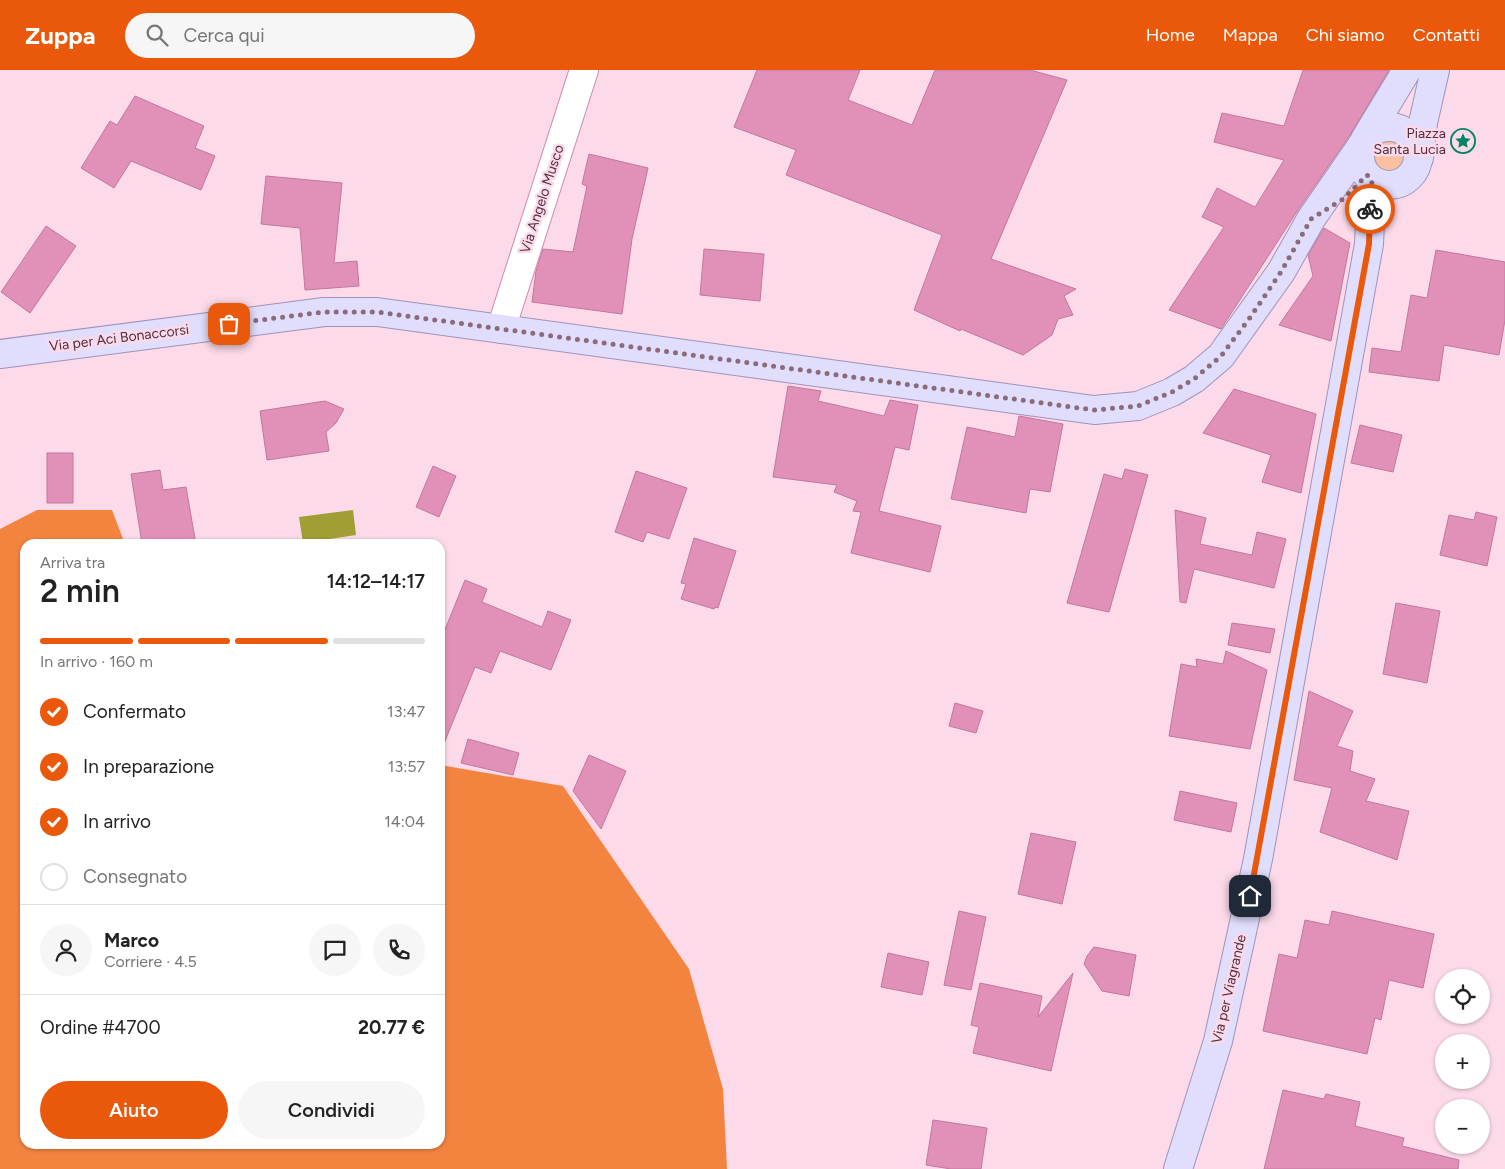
<!DOCTYPE html>
<html lang="it">
<head>
<meta charset="utf-8">
<style>
  :root { --surface:#fff; --page:#f6f6f6; --text:#222; --muted:#767676; --line:#e0e0e0; --accent:#ea580c }
  body { margin:0; font-family:Figtree,sans-serif; background:var(--page); color:var(--text); height:100vh; display:flex; flex-direction:column; font-size:19px; white-space:nowrap }
  * { box-sizing:border-box; margin:0 }
  p { font-size:16px; color:var(--muted) }
  .icon { flex:none; width:28px; height:28px; fill:none; stroke:currentColor; stroke-width:2; stroke-linecap:round; stroke-linejoin:round }
  .map { position:relative; flex:1; overflow:hidden }
  .drawer { position:absolute; left:20px; top:469px; width:425px; height:610px; display:flex; flex-direction:column; background:var(--surface); border-radius:15px; box-shadow:0 1px 4px #0004 }
  .drawer>* { flex:none }
  .fabs { position:absolute; left:1435px; top:899px; display:grid; gap:10px }
  .fabs a { display:grid; place-items:center; width:55px; height:55px; border-radius:50%; background:var(--surface); box-shadow:0 1px 4px #0004; font-size:25px }
  .pin { position:absolute; display:grid; place-items:center; width:42px; height:42px; color:#fff; margin:-21px; border-radius:10px; box-shadow:0 2px 8px #0006 }
  .courier { position:absolute; display:grid; place-items:center; width:50px; height:50px; margin:-25px; border:4px solid #ea580c; border-radius:50%; background:#fff; color:#222; box-shadow:0 1px 6px #0007 }
  .headline em { font-style:normal; font-weight:600 }
  .headline div { display:flex; flex-direction:column-reverse }
  .headline { display:flex; align-items:center; justify-content:space-between; height:85px; padding:0 20px }
  h1 { font-size:32px; font-weight:600; line-height:38px }
  .bar { display:grid; grid-template-columns:repeat(4,1fr); gap:8px 5px; align-content:center; height:60px; padding:0 20px }
  .bar i { height:6px; border-radius:4px; background:var(--line) }
  .bar .active { background:var(--accent) }
  .bar p { grid-column:span 4 }
  .line { display:flex; align-items:center; gap:12px; padding:0 20px; border-top:1px solid var(--line) }
  .line div { flex:1 }
  .round { display:grid; place-items:center; flex:none; width:52px; height:52px; border-radius:26px; background:var(--page) }
  ol { padding:0 20px; list-style:none }
  li { display:flex; align-items:center; gap:15px; height:55px }
  li p { margin-inline-start:auto }
  li .icon { padding:5px; border-radius:50%; background:var(--accent); color:#fff; stroke-width:4 }
  li:last-child { color:var(--muted) }
  li i { width:28px; height:28px; border:2px solid var(--line); border-radius:50% }
  .button { display:flex; gap:10px; margin-top:auto; padding:10px 20px }
  .button a { flex:1; height:58px; border-radius:30px; background:var(--accent); color:#fff; font-size:20px; font-weight:600; line-height:58px; text-align:center }
  .button a+a { background:var(--page); color:var(--text) }
  header { display:flex; align-items:center; gap:30px; box-sizing:border-box; height:70px; padding:0 25px; background:var(--accent); color:#fff }
  header strong { font-size:24px }
  nav { display:flex; gap:28px; margin-inline-start:auto; font-size:18px }
  .search { width:350px; height:45px; background:var(--page); display:flex; align-items:center; gap:12px; box-sizing:border-box; padding:0 18px; border-radius:28px; color:var(--muted); font-size:19px }
  .map>svg:first-child { display:block }
  .green { fill:#fbc0a0 }
  .forest { fill:#f38440 }
  .water { fill:#9f9f35 }
  .building { fill:#e191b8; stroke:#c3779d }
  .lines { fill:none; stroke-linecap:round; stroke-linejoin:round }
  .minor-casing { stroke:#d586ad; stroke-width:30 }
  .major-casing { stroke:#a092b9; stroke-width:30 }
  .minor { stroke:#fff; stroke-width:28 }
  .major { stroke:#e0defc; stroke-width:28 }
  .done { stroke:#8c6a7a; stroke-width:5; stroke-dasharray:0 9 }
  .route { stroke:#ea580c; stroke-width:6 }
  .labels { text-anchor:middle; dominant-baseline:central; stroke-width:5; stroke-linejoin:round; paint-order:stroke }
  .poi-label { font-size:14px; fill:#4f2e3f; stroke:#fcdae9; text-anchor:end }
  .street-label { font-size:14px; fill:#4f2e3f; stroke:#fcdae9 }
</style>
</head>
<body>
<header>
<strong>Zuppa</strong>
<div class="search"><svg class="icon" aria-label="search" viewBox="0 0 24 24"><circle cx="10" cy="10" r="6"/><path d="M15 15l6 6"/></svg>Cerca qui</div>
<nav><a>Home</a><a>Mappa</a><a>Chi siamo</a><a>Contatti</a></nav>
</header>
<div class="map">
<svg width="1505" height="1099" viewBox="0 0 1505 1099">
  <rect width="100%" height="100%" fill="#fcdae9"/>
  <circle class="green" cx="1388" cy="84" r="17"/>
  <path class="forest" d="M 37,440 L 112,440 L 125,474 L 25,474 L 25,1074 L 440,1074 L 440,695 L 563,716 L 689,899 L 723,1019 L 727,1099 L 0,1099 L 0,459 Z"/>
  <path class="water" d="M 353,440 L 356,465 L 303,473 L 299,447 Z"/>
  <g class="building">
    <path d="M 757,0 L 860,0 L 848,30 L 912,55 L 935,0 L 1030,0 L 1067,10 L 991,189 L 1076,219 L 1064,226 L 1073,245 L 1058,249 L 1052,265 L 1023,285 L 961,259 L 960,261 L 914,240 L 942,165 L 786,105 L 796,80 L 734,57 Z"/>
    <path d="M 1303,0 L 1389,0 L 1350,65 L 1298,140 L 1221,259 L 1169,240 L 1224,157 L 1202,147 L 1217,118 L 1255,137 L 1284,90 L 1214,72 L 1222,43 L 1284,56 Z"/>
    <path d="M 135,26 L 204,56 L 195,78 L 215,86 L 201,120 L 131,91 L 114,118 L 81,98 L 110,51 L 117,55 Z"/>
    <path d="M 589,84 L 648,98 L 632,169 L 622,244 L 532,232 L 536,201 L 543,179 L 573,182 L 587,116 L 582,114 Z"/>
    <path d="M 266,106 L 342,113 L 334,193 L 357,191 L 359,216 L 305,220 L 300,158 L 261,154 Z"/>
    <path d="M 46,156 L 76,176 L 30,243 L 1,222 Z"/>
    <path d="M 1324,158 L 1350,173 L 1331,271 L 1279,255 L 1313,206 L 1308,185 Z"/>
    <path d="M 704,179 L 764,184 L 760,231 L 700,225 Z"/>
    <path d="M 1436,180 L 1505,192 L 1505,250 L 1499,285 L 1444,275 L 1439,311 L 1369,302 L 1372,278 L 1401,282 L 1411,225 L 1427,228 Z"/>
    <path d="M 788,316 L 821,321 L 818,331 L 884,346 L 890,330 L 918,335 L 909,380 L 895,377 L 879,441 L 941,456 L 930,502 L 851,483 L 861,442 L 853,441 L 857,431 L 834,422 L 837,415 L 773,407 Z"/>
    <path d="M 1234,319 L 1316,344 L 1301,423 L 1262,412 L 1271,385 L 1203,363 Z"/>
    <path d="M 325,331 L 344,339 L 336,353 L 326,362 L 329,381 L 267,390 L 260,341 Z"/>
    <path d="M 1019,346 L 1063,354 L 1050,422 L 1030,419 L 1026,443 L 951,429 L 967,357 L 1015,367 Z"/>
    <path d="M 1360,355 L 1402,365 L 1393,402 L 1351,393 Z"/>
    <rect x="47" y="383" width="26" height="50"/>
    <path d="M 433,396 L 456,406 L 439,447 L 416,437 Z"/>
    <path d="M 1125,399 L 1148,405 L 1109,542 L 1067,533 L 1104,404 L 1122,409 Z"/>
    <path d="M 160,400 L 163,420 L 186,417 L 196,474 L 142,474 L 131,404 Z"/>
    <path d="M 636,401 L 687,418 L 669,469 L 647,462 L 643,472 L 615,462 Z"/>
    <path d="M 1175,440 L 1206,448 L 1200,474 L 1252,485 L 1257,462 L 1286,469 L 1274,518 L 1194,499 L 1186,533 L 1180,532 Z"/>
    <path d="M 1476,442 L 1497,447 L 1487,496 L 1440,485 L 1449,445 L 1474,450 Z"/>
    <path d="M 694,468 L 736,481 L 718,538 L 715,537 L 714,539 L 681,529 L 686,514 L 681,513 Z"/>
    <path d="M 465,510 L 487,519 L 482,532 L 542,557 L 548,541 L 571,550 L 551,600 L 500,581 L 491,603 L 475,597 L 441,681 L 440,572 Z"/>
    <path d="M 1396,533 L 1440,541 L 1427,613 L 1383,604 Z"/>
    <path d="M 1232,553 L 1275,559 L 1270,583 L 1228,575 Z"/>
    <path d="M 1226,581 L 1267,600 L 1250,679 L 1169,666 L 1181,594 L 1197,597 L 1196,589 L 1223,594 Z"/>
    <path d="M 1309,621 L 1353,641 L 1337,676 L 1353,681 L 1350,701 L 1375,709 L 1366,731 L 1409,741 L 1397,790 L 1320,762 L 1332,718 L 1294,710 Z"/>
    <path d="M 955,633 L 983,641 L 976,663 L 949,656 Z"/>
    <path d="M 468,669 L 519,683 L 513,705 L 461,693 Z"/>
    <path d="M 589,685 L 626,701 L 601,759 L 573,721 Z"/>
    <path d="M 1180,721 L 1237,733 L 1231,762 L 1174,750 Z"/>
    <path d="M 1031,763 L 1076,772 L 1062,834 L 1018,824 Z"/>
    <path d="M 959,841 L 986,847 L 971,920 L 944,915 Z"/>
    <path d="M 1332,841 L 1434,864 L 1423,918 L 1389,910 L 1381,950 L 1375,948 L 1367,984 L 1263,961 L 1279,884 L 1297,888 L 1305,850 L 1329,855 Z"/>
    <path d="M 1094,877 L 1136,885 L 1129,926 L 1102,921 L 1084,894 L 1087,886 Z"/>
    <path d="M 888,883 L 929,892 L 922,925 L 881,917 Z"/>
    <path d="M 1073,903 L 1051,1001 L 973,983 L 979,957 L 971,955 L 980,913 L 1042,926 L 1038,947 Z"/>
    <path d="M 1283,1020 L 1324,1029 L 1326,1024 L 1360,1032 L 1355,1056 L 1404,1068 L 1402,1076 L 1459,1090 L 1458,1099 L 1264,1099 Z"/>
    <path d="M 933,1050 L 987,1058 L 981,1099 L 951,1099 L 926,1095 Z"/>
  </g>
  <g class="lines">
    <defs>
      <path id="minor" d="M 501,259 L 584,0"/>
      <g id="major">
        <circle cx="1389" cy="86" r="29"/>
        <path d="M 1367,66 L 1407,0"/>
        <path d="M 1419,88 L 1423,53 L 1435,0"/>
        <path d="M 0,284 L 324,242 L 377,242 L 1094,340 L 1138,336 L 1172,322 L 1194,309 L 1221,286 L 1281,202 L 1311,149 L 1362,75"/>
        <path d="M 1178,1099 L 1218,971 L 1258,789 L 1369,174 L 1372,110"/>
      </g>
    </defs>
    <use href="#minor" class="minor-casing"/>
    <use href="#major" class="major-casing"/>
    <use href="#minor" class="minor"/>
    <use href="#major" class="major"/>
  </g>
  <g class="lines">
    <path class="done" d="M 229,254 L 324,242 L 377,242 L 1094,340 L 1138,336 L 1172,322 L 1194,309 L 1221,286 L 1249,249 L 1281,202 L 1311,149 L 1343,129 L 1367,105 L 1372,110 L 1370,139"/>
    <path class="route" d="M 1250,826 L 1369,174 L 1370,139"/>
  </g>
  <defs>
    <symbol id="sight-ring" viewBox="-11 -11 22 22"><circle r="9.5" fill="#fcdae9" stroke="#038365" stroke-width="1.5"/><path d="M0-6L1.8-2.2L6-1.7L2.9 1.2L3.7 5.4L0 3.3L-3.7 5.4L-2.9 1.2L-6-1.7L-1.8-2.2Z" fill="#038365"/></symbol>
  </defs>
  <g fill-rule="evenodd">
    <use href="#sight-ring" x="1449" y="57" width="28" height="28"/>
  </g>
  <g class="labels">
    <g class="poi-label">
      <text x="1446" y="63">Piazza<tspan x="1446" dy="16">Santa Lucia</tspan></text>
    </g>
    <g class="street-label">
      <text transform="translate(542 129) rotate(-72)">Via Angelo Musco</text>
      <text transform="translate(119 268) rotate(-7)">Via per Aci Bonaccorsi</text>
      <text transform="translate(1229 919) rotate(-77)">Via per Viagrande</text>
    </g>
  </g>
</svg>
<div class="fabs">
<a><svg class="icon" aria-label="locate" viewBox="0 0 24 24"><circle cx="12" cy="12" r="6"/><path d="M12 2v4M12 18v4M2 12h4M18 12h4"/></svg></a>
<a>+</a>
<a>−</a>
</div>
<div class="pin" style="left:229px;top:254px;background:#ea580c"><svg class="icon" aria-label="bag" viewBox="0 0 24 24"><path d="M5 8h14l-1 12H6zM9 8a3 3 0 0 1 6 0"/></svg></div>
<div class="pin" style="left:1250px;top:826px;background:#1f2937"><svg class="icon" aria-label="home" viewBox="0 0 24 24"><path d="M3 11l9-7 9 7M6 9v11h12V9"/></svg></div>
<div class="courier" style="left:1370px;top:139px"><svg class="icon" aria-label="bike" viewBox="0 0 24 24"><circle cx="6" cy="16" r="4"/><circle cx="18" cy="16" r="4"/><path d="M6 16l4-8h5l3 8M10 8l3 8H6M13 5h3"/></svg></div>
<section class="drawer">
<div class="headline"><div><h1>2 min</h1><p>Arriva tra</p></div><em>14:12–14:17</em></div>
<div class="bar"><i class="active"></i><i class="active"></i><i class="active"></i><i></i><p>In arrivo · 160 m</p></div>
<ol>
<li><svg class="icon" aria-label="check" viewBox="0 0 24 24"><path d="M5 12l5 5 9-10"/></svg>Confermato<p>13:47</p></li>
<li><svg class="icon" aria-label="check" viewBox="0 0 24 24"><path d="M5 12l5 5 9-10"/></svg>In preparazione<p>13:57</p></li>
<li><svg class="icon" aria-label="check" viewBox="0 0 24 24"><path d="M5 12l5 5 9-10"/></svg>In arrivo<p>14:04</p></li>
<li><i></i>Consegnato</li>
</ol>
<div class="line" style="height:90px"><a class="round"><svg class="icon" aria-label="person" viewBox="0 0 24 24"><circle cx="12" cy="8" r="4"/><path d="M4 21q1-7 8-7t8 7"/></svg></a><div><b>Marco</b><p>Corriere · 4.5</p></div><a class="round"><svg class="icon" aria-label="chat" viewBox="0 0 24 24"><path d="M4 5h16v11H9l-5 4z"/></svg></a><a class="round"><svg class="icon" aria-label="phone" viewBox="0 0 24 24"><path d="M5 4h4l2 5-3 2q2 4 5 5l2-3 5 2v4C11 20 4 13 5 4z"/></svg></a></div>
<div class="line" style="height:65px"><div>Ordine #4700</div><b>20.77 €</b></div>
<div class="button"><a>Aiuto</a><a>Condividi</a></div>
</section>
</div>
</body>
</html>
